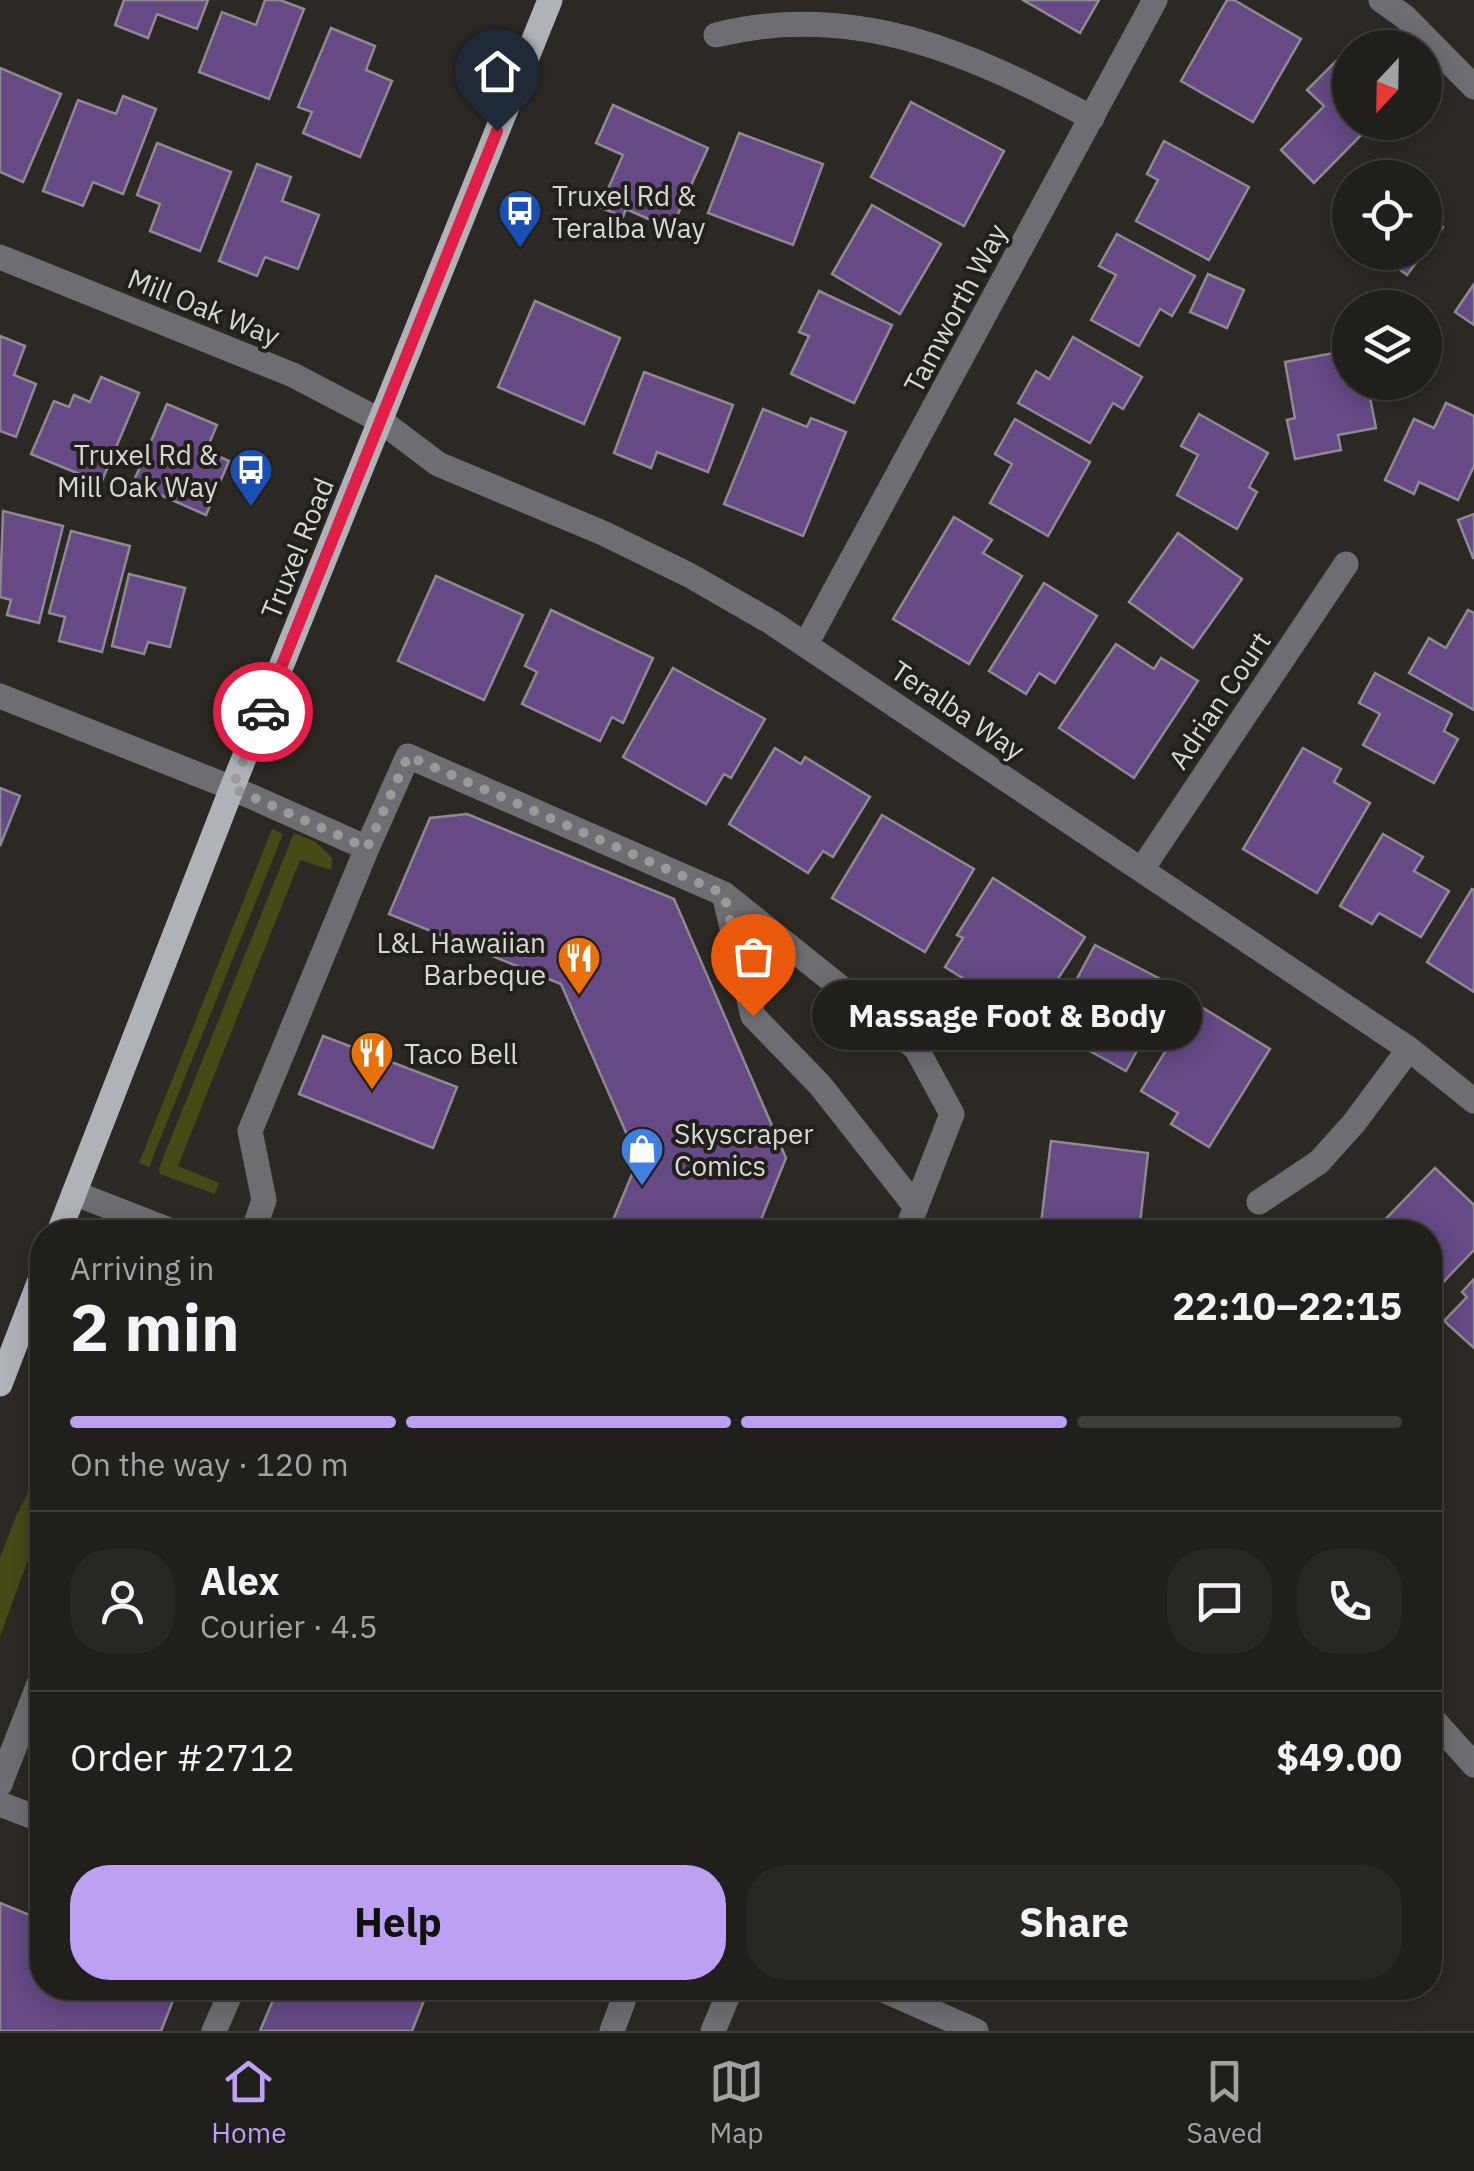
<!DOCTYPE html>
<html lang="en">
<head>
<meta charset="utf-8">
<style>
  :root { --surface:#211f1b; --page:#292724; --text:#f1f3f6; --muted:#a2a2a3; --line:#3e3d3a; --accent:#bca0f2 }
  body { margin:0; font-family:"IBM Plex Sans",sans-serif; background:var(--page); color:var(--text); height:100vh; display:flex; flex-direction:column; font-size:38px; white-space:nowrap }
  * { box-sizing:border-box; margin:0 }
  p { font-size:32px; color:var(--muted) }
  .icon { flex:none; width:55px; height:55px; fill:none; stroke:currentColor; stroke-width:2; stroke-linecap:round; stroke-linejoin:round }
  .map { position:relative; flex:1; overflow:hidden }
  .drawer { position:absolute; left:30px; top:1220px; width:1412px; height:780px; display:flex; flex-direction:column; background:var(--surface); border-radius:40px; box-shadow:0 5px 25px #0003,0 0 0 2px var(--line) }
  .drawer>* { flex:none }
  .needle { width:65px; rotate:202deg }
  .fabs { position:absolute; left:1332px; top:30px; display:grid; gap:20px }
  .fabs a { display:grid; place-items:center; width:110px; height:110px; border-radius:50%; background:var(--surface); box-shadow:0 5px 25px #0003,0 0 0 2px var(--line); font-size:50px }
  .pin { position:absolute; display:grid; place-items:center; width:85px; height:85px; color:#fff; margin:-102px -42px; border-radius:50% 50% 50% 0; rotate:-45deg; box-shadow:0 0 10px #0007 }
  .pin .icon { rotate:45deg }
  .courier { position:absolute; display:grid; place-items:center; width:100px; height:100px; margin:-50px; border:8px solid #e11d48; border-radius:50%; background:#fff; color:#222; box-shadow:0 2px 12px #0007 }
  .bubble { position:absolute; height:70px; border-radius:35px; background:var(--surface); box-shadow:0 5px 25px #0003,0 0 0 2px var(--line); font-size:32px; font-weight:700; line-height:70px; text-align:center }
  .head em { font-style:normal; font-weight:700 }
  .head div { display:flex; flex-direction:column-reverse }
  .head { display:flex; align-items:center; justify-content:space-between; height:170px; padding:0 40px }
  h1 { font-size:65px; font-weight:700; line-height:75px }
  .bar { display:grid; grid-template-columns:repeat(4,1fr); gap:15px 10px; align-content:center; height:120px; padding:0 40px }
  .bar i { height:12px; border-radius:8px; background:var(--line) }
  .bar .current { background:var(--accent) }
  .bar p { grid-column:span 4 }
  .line { display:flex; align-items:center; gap:25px; padding:0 40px; border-top:2px solid var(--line) }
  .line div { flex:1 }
  .round { display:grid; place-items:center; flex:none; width:105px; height:105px; border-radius:40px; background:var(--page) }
  .cta { display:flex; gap:20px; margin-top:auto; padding:20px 40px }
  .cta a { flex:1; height:115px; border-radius:40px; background:var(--accent); color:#111; font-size:40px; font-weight:700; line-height:115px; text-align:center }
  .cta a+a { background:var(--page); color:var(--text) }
  .menu { display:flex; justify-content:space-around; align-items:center; height:140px; border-top:2px solid var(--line); background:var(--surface); font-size:28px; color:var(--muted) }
  .menu a { display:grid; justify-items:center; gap:5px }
  .menu .current { color:var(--accent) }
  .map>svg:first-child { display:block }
  .green { fill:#474916 }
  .building { fill:#664985; stroke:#8d8b91; stroke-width:2.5 }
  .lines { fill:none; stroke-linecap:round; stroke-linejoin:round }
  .minor { stroke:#6c6e71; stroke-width:25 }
  .major { stroke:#afb3b8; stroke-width:25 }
  .done { stroke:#9c9a96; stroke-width:10; stroke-dasharray:0 18 }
  .route { stroke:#e11d48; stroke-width:12 }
  .labels { text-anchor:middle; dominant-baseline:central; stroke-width:8; stroke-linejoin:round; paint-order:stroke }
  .poi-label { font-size:28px; fill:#d9d7d4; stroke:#22201a; text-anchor:start }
  .street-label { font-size:28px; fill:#d9d7d4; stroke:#22201a }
</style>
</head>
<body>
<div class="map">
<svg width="1474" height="2031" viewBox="0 0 1474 2031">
  <rect width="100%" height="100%" fill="#2c2924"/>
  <g class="green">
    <path d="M 272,829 L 283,834 L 149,1167 L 139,1163 Z"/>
    <path d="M 294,833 L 316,842 L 332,858 L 331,870 L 300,860 L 178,1166 L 219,1183 L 215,1194 L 160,1174 L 159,1168 Z"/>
    <path d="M 42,1466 L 42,1522 L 0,1636 L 0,1558 L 16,1516 Z"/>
  </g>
  <g class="building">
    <path d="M 124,0 L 208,0 L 197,29 L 157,14 L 148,38 L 115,25 Z"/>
    <path d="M 265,0 L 280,0 L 304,9 L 269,99 L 199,72 L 222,12 L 256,25 Z"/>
    <path d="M 1023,0 L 1099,0 L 1080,33 Z"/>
    <path d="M 1227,0 L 1234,0 L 1301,39 L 1253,122 L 1181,81 Z"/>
    <path d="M 331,28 L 375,46 L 366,70 L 392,81 L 360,157 L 303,133 L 312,112 L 298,107 Z"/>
    <path d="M 1339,58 L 1350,70 L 1350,122 L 1374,122 L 1314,183 L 1281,150 L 1324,106 L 1307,90 Z"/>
    <path d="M 0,68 L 61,94 L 23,182 L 0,172 Z"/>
    <path d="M 123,96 L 156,109 L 123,194 L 93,182 L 83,206 L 43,191 L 78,100 L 116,114 Z"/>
    <path d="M 911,102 L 1004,151 L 964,226 L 871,177 Z"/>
    <path d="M 613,105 L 708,148 L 671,229 L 626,209 L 623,217 L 600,207 L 623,155 L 596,143 Z"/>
    <path d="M 739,133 L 823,164 L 793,245 L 708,213 Z"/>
    <path d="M 1164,141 L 1249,187 L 1209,260 L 1136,221 L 1158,180 L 1147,174 Z"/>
    <path d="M 157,143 L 231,172 L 200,251 L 150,231 L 160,204 L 137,195 Z"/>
    <path d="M 257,164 L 291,177 L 282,201 L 319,215 L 298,269 L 265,257 L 257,276 L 219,261 Z"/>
    <path d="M 872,205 L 941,244 L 900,314 L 832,274 Z"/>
    <path d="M 1425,213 L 1443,227 L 1425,252 Z"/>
    <path d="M 1117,234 L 1195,276 L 1172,316 L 1160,309 L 1139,346 L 1091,320 L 1116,275 L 1099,266 Z"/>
    <path d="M 1376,252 L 1424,252 L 1407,275 Z"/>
    <path d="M 1208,274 L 1244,290 L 1227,328 L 1190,312 Z"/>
    <path d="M 1474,284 L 1474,325 L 1455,312 Z"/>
    <path d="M 819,291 L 892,325 L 854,403 L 791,374 L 809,336 L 799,332 Z"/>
    <path d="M 535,301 L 620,338 L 584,424 L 498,387 Z"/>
    <path d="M 0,336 L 25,346 L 14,375 L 36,384 L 16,437 L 0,431 Z"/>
    <path d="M 1073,337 L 1142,377 L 1123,409 L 1113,403 L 1090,443 L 1018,403 L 1036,371 L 1049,379 Z"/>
    <path d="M 1350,350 L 1350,382 L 1367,382 L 1376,428 L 1338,435 L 1341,450 L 1295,459 L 1287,420 L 1295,418 L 1285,362 Z"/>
    <path d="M 644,372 L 733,405 L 708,472 L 657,452 L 651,468 L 614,453 Z"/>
    <path d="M 101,377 L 139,393 L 101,483 L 31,454 L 54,401 L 69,407 L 74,395 L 90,402 Z"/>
    <path d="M 1446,403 L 1474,416 L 1474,466 L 1458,500 L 1419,482 L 1414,494 L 1385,480 L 1414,419 L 1434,428 Z"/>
    <path d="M 167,404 L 217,425 L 206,451 L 229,461 L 206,515 L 133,483 Z"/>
    <path d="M 763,409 L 807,427 L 811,418 L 846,432 L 803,536 L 724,504 Z"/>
    <path d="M 1199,414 L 1268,453 L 1249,487 L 1257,492 L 1237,529 L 1177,495 L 1198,455 L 1181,446 Z"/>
    <path d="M 1015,419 L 1090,462 L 1048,536 L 990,503 L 1012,464 L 995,454 Z"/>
    <path d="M 3,511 L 63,526 L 39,623 L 7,615 L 11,600 L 0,597 Z"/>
    <path d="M 1474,514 L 1474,558 L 1473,558 L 1458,520 Z"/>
    <path d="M 954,517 L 992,540 L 983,553 L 1022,576 L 969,664 L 893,619 Z"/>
    <path d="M 71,531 L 130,546 L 102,652 L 59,641 L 65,617 L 49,613 Z"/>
    <path d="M 1178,533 L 1242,579 L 1193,648 L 1129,602 Z"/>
    <path d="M 129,574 L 185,588 L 170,647 L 148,642 L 144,654 L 112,646 Z"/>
    <path d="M 436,576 L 523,615 L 484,700 L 398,661 Z"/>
    <path d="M 1044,583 L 1097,616 L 1055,683 L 1039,673 L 1026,694 L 989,671 Z"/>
    <path d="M 551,610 L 653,658 L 623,723 L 612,717 L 600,741 L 522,704 L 537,672 L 525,666 Z"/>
    <path d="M 1468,610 L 1474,613 L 1474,710 L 1409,673 L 1429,638 L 1446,648 Z"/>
    <path d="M 1116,644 L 1154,669 L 1161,658 L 1198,681 L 1134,778 L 1059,728 Z"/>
    <path d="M 673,668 L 765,719 L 731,778 L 724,774 L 706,804 L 623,757 Z"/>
    <path d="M 1375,673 L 1452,714 L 1444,731 L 1458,739 L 1434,783 L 1363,745 L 1380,714 L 1359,703 Z"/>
    <path d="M 775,748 L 801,764 L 805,757 L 870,797 L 833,857 L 823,851 L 808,873 L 729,824 Z"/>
    <path d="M 1303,748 L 1341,769 L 1334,782 L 1370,803 L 1317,893 L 1243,849 Z"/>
    <path d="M 0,788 L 20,796 L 0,846 Z"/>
    <path d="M 467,814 L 674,899 L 786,1158 L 756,1232 L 608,1232 L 638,1160 L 561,984 L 389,914 L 430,818 Z"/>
    <path d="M 882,815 L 974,869 L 925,952 L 832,898 Z"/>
    <path d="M 1383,834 L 1423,857 L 1414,871 L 1449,891 L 1421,937 L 1379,913 L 1372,924 L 1340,906 Z"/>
    <path d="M 993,878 L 1085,937 L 1044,1000 L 1035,994 L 1022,1015 L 945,967 L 963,938 L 957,935 Z"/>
    <path d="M 1472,889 L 1474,890 L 1474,992 L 1427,962 Z"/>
    <path d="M 1095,945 L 1172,985 L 1126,1071 L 1050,1029 Z"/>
    <path d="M 1195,1003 L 1270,1049 L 1209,1147 L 1171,1124 L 1178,1113 L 1141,1091 Z"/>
    <path d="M 323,1036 L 457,1087 L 433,1148 L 299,1094 Z"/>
    <path d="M 1051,1141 L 1148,1153 L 1139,1232 L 1040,1232 Z"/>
    <path d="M 1435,1168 L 1474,1205 L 1474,1250 L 1430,1296 L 1430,1232 L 1373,1232 Z"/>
    <path d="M 1474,1279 L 1474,1348 L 1444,1321 L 1467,1297 L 1462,1292 Z"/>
    <path d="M 0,1903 L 42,1920 L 42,1988 L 178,1988 L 161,2031 L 0,2031 Z"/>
    <path d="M 278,1988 L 429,1988 L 412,2031 L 260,2031 Z"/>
  </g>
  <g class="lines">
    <g class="minor">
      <path d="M 1381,0 L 1405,17 L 1474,87"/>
      <path d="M 716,35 C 855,0 972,54 1092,118"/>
      <path d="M 0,257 L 293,375 L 381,421 L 438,464 L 603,533 L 689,575 L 771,622 L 1409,1049 L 1474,1101"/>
      <path d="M 806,644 L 1155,0"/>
      <path d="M 0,696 L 232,788 L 367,848 L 250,1131 L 264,1200 L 253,1232"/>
      <path d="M 367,848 L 408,756 L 724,894 L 753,1016 L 820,1085 L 916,1207"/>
      <path d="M 1142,869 L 1346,564"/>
      <path d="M 724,894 L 916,1048 L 952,1114 L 906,1232"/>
      <path d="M 74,1193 L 174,1232"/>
      <path d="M 1259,1202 L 1319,1162 L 1354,1123 L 1409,1049"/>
      <path d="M 1430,1716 L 1474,1765"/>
      <path d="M 0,1784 L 42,1676"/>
      <path d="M 0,1804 L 42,1820"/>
      <path d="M 879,1988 L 976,2031"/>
      <path d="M 214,2031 L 233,1988"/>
      <path d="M 612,2031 L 628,1988"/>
      <path d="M 713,2031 L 731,1988"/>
    </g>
    <g class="major">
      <path d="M 59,1232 L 232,788 L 550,0"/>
      <path d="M 0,1384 L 42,1275"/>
    </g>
  </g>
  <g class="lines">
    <path class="done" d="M 263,712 L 232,788 L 367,848 L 408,756 L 724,894 L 753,1016"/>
    <path class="route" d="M 263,712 L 497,131"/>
  </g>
  <defs>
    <symbol id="bus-pin" viewBox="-11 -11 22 30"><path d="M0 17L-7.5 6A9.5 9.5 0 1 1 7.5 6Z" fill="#1a4fb4" stroke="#22201a"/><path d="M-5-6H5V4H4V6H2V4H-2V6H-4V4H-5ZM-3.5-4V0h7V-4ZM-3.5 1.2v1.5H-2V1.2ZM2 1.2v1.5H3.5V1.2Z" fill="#fff"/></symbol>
    <symbol id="restaurant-pin" viewBox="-11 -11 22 30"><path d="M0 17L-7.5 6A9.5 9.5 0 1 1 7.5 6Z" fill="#e8710a" stroke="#22201a"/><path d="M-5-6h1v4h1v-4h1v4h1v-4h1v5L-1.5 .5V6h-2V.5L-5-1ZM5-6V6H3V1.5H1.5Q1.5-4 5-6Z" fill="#fff"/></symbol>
    <symbol id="shop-pin" viewBox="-11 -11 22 30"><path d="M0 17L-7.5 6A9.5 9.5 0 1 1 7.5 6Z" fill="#3f7fe0" stroke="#22201a"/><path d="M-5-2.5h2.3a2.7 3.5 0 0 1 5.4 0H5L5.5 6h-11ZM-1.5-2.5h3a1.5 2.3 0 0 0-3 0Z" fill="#fff"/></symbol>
  </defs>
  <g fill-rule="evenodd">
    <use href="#bus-pin" x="495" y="186" width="50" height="68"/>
    <use href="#bus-pin" x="226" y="445" width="50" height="68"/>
    <use href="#restaurant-pin" x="554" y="933" width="50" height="68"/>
    <use href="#restaurant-pin" x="347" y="1028" width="50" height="68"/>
    <use href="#shop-pin" x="617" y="1124" width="50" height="68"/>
  </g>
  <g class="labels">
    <g class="poi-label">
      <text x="552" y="195">Truxel Rd &amp;<tspan x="552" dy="32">Teralba Way</tspan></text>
      <text x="218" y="454" text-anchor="end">Truxel Rd &amp;<tspan x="218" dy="32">Mill Oak Way</tspan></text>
      <text x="546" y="942" text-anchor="end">L&amp;L Hawaiian<tspan x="546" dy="32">Barbeque</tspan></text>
      <text x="404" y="1053">Taco Bell</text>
      <text x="674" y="1133">Skyscraper<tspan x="674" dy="32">Comics</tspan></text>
    </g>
    <g class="street-label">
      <text transform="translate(204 307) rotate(22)">Mill Oak Way</text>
      <text transform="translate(955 308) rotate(-62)">Tamworth Way</text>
      <text transform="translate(297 548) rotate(-68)">Truxel Road</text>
      <text transform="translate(1219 700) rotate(-56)">Adrian Court</text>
      <text transform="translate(958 710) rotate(34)">Teralba Way</text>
    </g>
  </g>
</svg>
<div class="fabs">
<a><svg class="needle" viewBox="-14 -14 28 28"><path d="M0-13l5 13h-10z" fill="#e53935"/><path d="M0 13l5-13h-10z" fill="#a2a2a3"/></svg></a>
<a><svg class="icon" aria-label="locate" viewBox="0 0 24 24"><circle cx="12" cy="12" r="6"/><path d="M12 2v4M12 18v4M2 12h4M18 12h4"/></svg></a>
<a><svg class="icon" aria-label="layers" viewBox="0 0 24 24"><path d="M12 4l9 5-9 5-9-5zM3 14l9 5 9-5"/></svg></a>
</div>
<div class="pin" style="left:753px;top:1016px;background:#ea580c"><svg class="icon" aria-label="bag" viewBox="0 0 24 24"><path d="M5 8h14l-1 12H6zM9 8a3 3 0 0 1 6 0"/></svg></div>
<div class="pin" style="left:497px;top:131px;background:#1f2937"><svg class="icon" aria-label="home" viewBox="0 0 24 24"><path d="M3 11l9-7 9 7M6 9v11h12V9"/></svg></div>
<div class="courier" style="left:263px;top:712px"><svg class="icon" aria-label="car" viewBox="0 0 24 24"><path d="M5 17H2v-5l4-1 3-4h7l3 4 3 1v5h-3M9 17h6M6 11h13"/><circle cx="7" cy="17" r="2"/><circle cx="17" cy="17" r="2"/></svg></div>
<div class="bubble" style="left:812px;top:980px;width:390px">Massage Foot &amp; Body</div>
<section class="drawer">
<div class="head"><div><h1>2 min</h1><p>Arriving in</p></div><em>22:10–22:15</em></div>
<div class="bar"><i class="current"></i><i class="current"></i><i class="current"></i><i></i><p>On the way · 120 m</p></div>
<div class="line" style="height:180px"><a class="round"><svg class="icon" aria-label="person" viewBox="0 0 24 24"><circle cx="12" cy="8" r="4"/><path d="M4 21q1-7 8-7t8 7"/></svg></a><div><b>Alex</b><p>Courier · 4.5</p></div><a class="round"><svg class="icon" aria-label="chat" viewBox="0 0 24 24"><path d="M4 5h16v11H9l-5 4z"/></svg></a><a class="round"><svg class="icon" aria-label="phone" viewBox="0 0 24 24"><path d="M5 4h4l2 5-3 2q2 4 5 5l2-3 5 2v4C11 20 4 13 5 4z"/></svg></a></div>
<div class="line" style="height:130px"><div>Order #2712</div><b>$49.00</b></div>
<div class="cta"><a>Help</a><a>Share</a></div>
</section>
</div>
<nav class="menu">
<a class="current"><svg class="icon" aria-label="home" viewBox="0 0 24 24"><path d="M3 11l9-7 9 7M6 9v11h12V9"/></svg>Home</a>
<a><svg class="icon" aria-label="map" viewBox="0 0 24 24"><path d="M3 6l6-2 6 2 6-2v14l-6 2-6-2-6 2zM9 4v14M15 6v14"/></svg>Map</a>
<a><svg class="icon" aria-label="saved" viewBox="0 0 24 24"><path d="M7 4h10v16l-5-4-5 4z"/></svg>Saved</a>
</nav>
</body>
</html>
